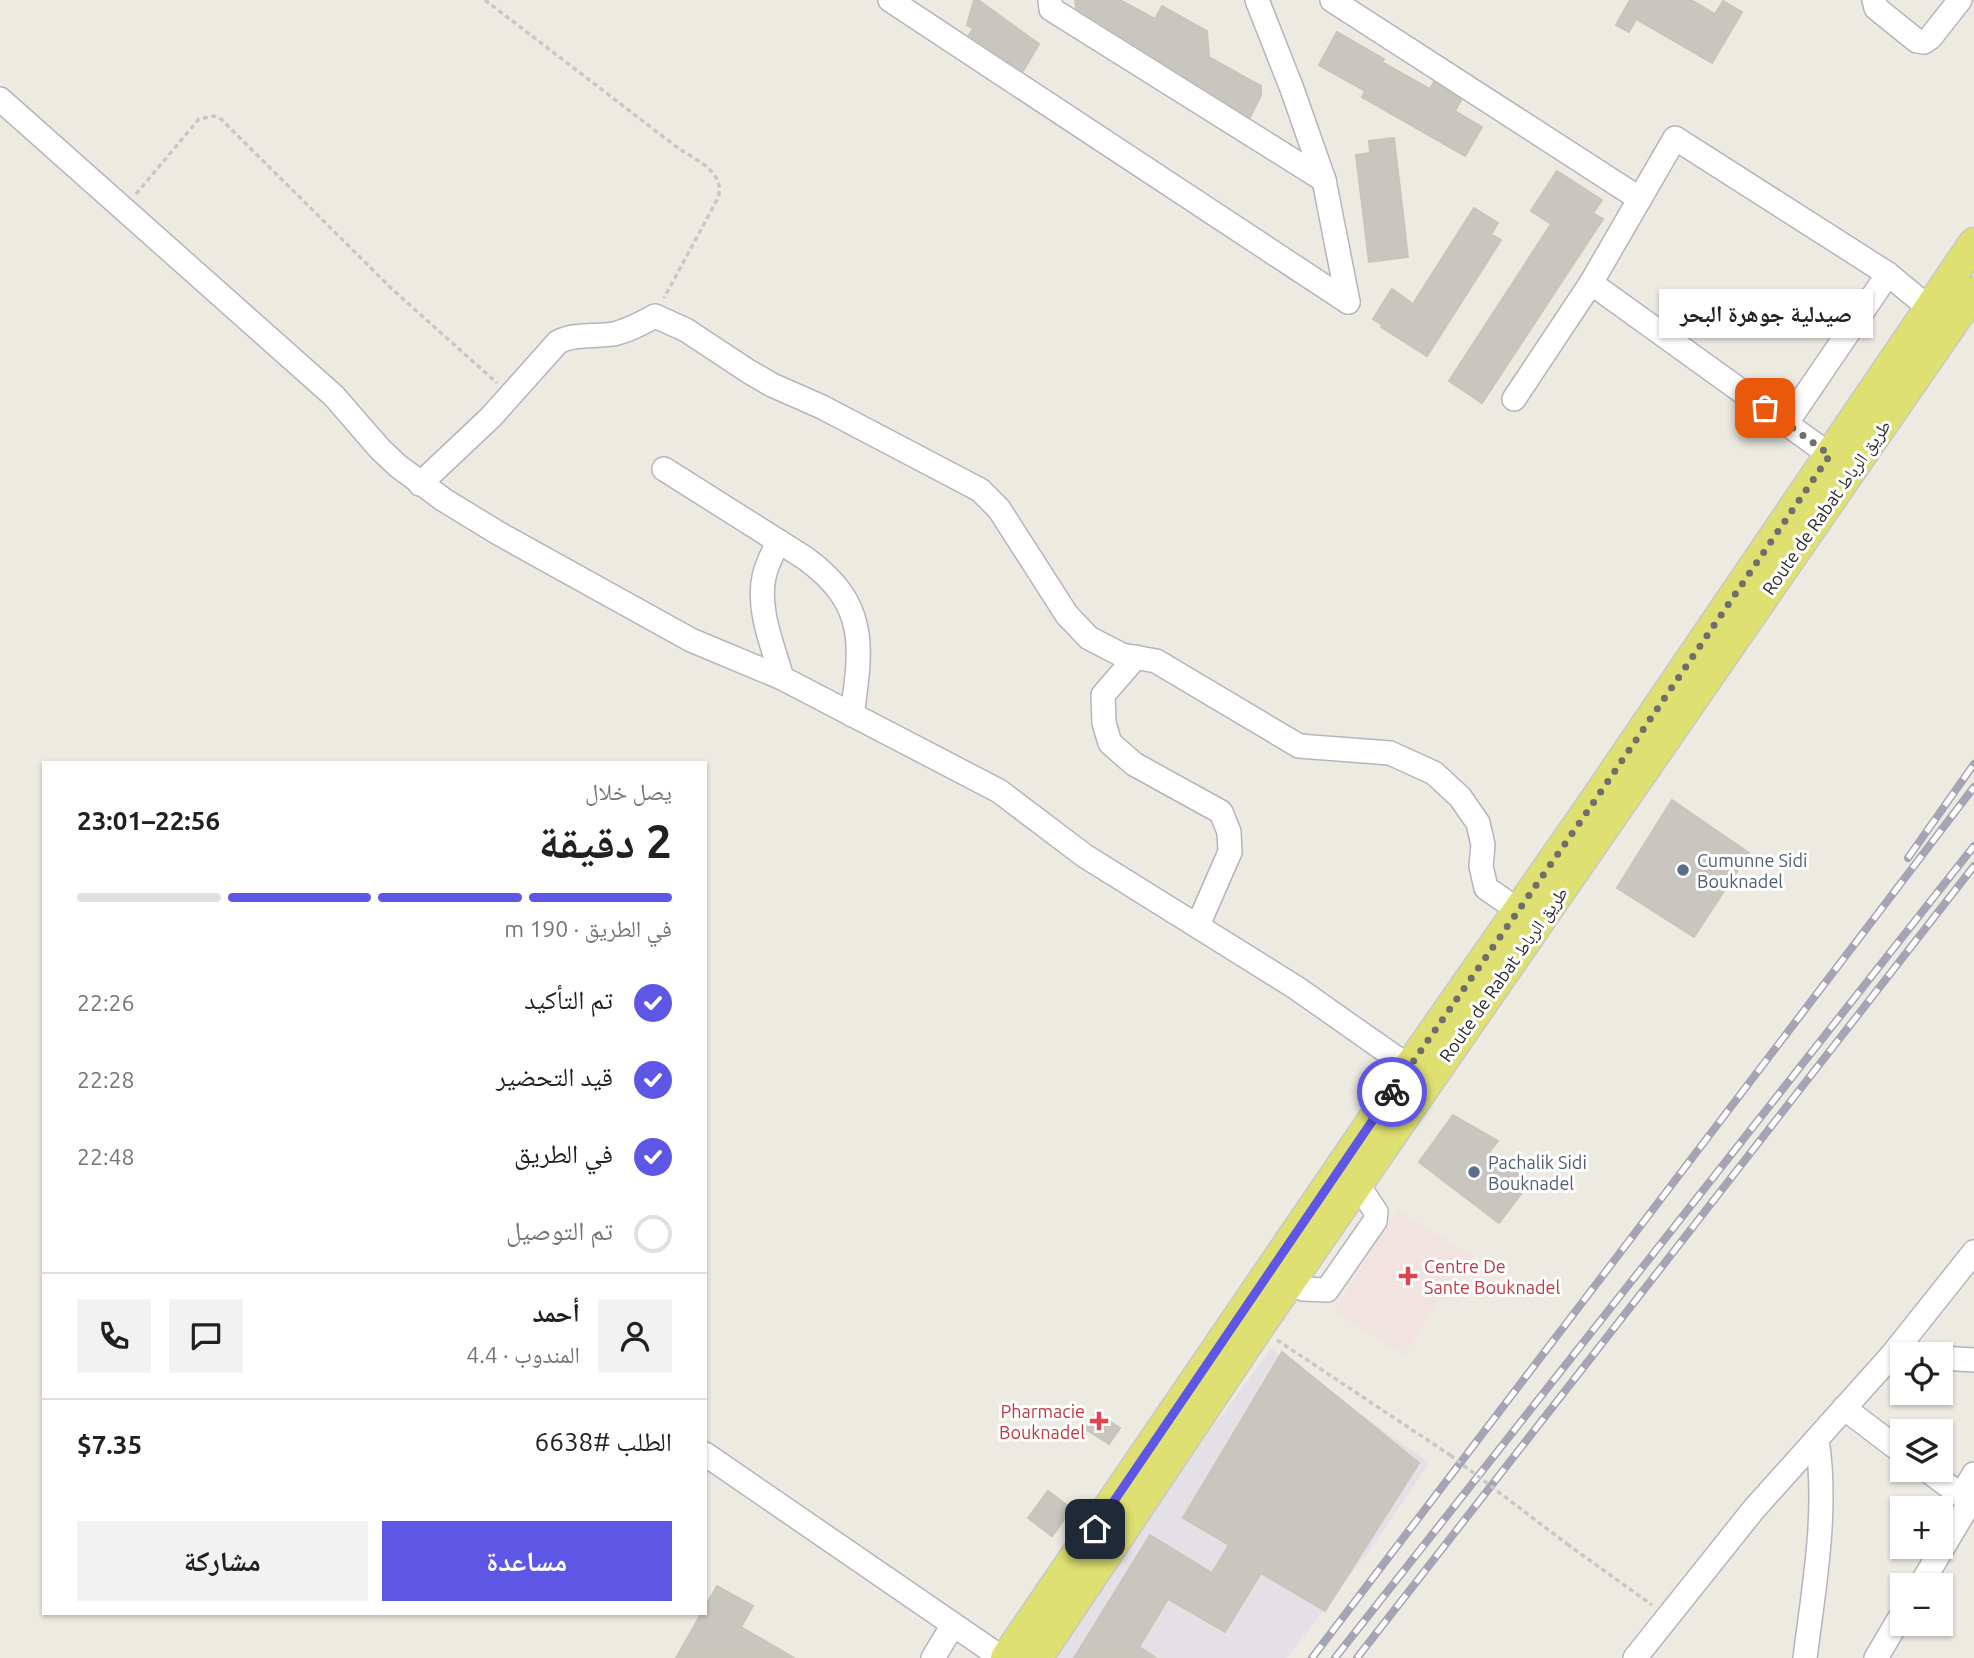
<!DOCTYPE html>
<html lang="ar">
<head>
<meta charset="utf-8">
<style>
  :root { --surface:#fff; --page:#f2f2f2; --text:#202124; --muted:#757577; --line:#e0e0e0; --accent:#5e56e4 }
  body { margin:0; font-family:Ubuntu,"Noto Naskh Arabic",sans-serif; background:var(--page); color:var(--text); direction:rtl; height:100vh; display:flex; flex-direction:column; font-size:26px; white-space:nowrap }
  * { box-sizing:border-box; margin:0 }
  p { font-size:23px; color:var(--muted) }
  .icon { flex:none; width:38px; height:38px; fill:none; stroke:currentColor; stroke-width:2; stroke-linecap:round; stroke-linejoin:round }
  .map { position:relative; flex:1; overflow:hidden; direction:ltr }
  .drawer { position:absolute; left:42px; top:761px; width:665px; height:854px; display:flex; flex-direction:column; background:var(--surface); border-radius:0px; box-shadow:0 2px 5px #0004; direction:rtl }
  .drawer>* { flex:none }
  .buttons { position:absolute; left:1890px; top:1342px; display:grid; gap:14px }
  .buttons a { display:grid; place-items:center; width:63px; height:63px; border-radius:0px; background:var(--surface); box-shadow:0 2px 5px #0004; font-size:35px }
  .pin { position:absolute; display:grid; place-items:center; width:60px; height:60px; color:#fff; margin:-30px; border-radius:14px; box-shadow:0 4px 10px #0006 }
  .courier { position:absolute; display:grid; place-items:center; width:70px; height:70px; margin:-35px; border:5px solid #5e56e4; border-radius:50%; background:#fff; color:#222; box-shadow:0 2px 9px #0007 }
  .bubble { position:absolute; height:49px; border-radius:0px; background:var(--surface); box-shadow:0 2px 5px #0004; font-size:23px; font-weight:700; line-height:49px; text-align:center; direction:rtl }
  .summary em { font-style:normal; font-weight:700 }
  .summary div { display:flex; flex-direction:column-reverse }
  .summary { display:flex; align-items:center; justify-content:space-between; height:119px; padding:0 35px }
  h1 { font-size:46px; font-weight:700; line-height:52px }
  .bar { display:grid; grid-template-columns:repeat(4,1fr); gap:10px 7px; align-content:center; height:84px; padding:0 35px }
  .bar i { height:9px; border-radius:5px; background:var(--line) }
  .bar .current { background:var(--accent) }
  .bar p { grid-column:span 4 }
  .line { display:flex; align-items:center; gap:18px; padding:0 35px; border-top:2px solid var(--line) }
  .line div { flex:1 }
  .round { display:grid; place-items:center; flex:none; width:74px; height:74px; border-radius:0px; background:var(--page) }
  ol { padding:0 35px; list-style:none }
  li { display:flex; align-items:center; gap:21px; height:77px }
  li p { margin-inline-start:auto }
  li .icon { padding:7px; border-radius:50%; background:var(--accent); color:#fff; stroke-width:4 }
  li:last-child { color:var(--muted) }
  li i { width:38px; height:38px; border:4px solid var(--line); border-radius:50% }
  .cta { display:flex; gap:14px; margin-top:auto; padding:14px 35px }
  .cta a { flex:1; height:80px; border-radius:0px; background:var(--accent); color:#fff; font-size:28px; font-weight:700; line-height:80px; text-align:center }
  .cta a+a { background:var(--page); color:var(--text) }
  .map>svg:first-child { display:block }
  .industrial { fill:#e3e0e6 }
  .medical { fill:#f1e3df }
  .building { fill:#c8c6bf; stroke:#c7c6ba; stroke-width:2 }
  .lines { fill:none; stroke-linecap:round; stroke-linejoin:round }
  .minor-casing { stroke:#b5b4be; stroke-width:26 }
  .major-casing { stroke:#c8c8c8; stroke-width:33 }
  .path { stroke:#c8c8c8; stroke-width:3.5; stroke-dasharray:5 3.5; stroke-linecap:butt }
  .minor { stroke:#fff; stroke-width:23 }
  .major { stroke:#dfe072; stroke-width:30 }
  .rail-casing { stroke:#a5a4b4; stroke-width:8 }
  .rail { stroke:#fff; stroke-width:5; stroke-dasharray:16; stroke-linecap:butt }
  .path-bridge { stroke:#c8c8c8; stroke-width:3.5; stroke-dasharray:5 3.5; stroke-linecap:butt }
  .done { stroke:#6f6e6b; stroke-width:7; stroke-dasharray:0 12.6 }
  .route { stroke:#5e56e4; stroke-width:9 }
  .service-dot { fill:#5c6f8a; stroke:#fff; stroke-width:2.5 }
  .health-dot { fill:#e0444e; stroke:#fff; stroke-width:2.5 }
  .labels { text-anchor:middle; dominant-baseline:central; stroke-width:6; stroke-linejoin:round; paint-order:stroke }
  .street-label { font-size:18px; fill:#2c2c2c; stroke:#fff }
  .service-label { font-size:18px; fill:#4e5e75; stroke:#fff; text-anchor:start }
  .health-label { font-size:18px; fill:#be3a42; stroke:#fff; text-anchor:start }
</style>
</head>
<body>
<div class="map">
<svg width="1974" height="1658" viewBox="0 0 1974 1658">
  <rect width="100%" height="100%" fill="#eceae1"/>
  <path class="industrial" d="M 1271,1349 L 1429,1463 L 1374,1544 L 1287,1658 L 1055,1658 L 1167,1489 Z"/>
  <path class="medical" d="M 1397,1210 L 1473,1256 L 1446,1300 L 1440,1297 L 1404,1355 L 1334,1312 Z"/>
  <g class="building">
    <path d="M 974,0 L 978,0 L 1039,44 L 1023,71 L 969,35 L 973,29 L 967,25 Z"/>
    <path d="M 1075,0 L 1120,0 L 1155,19 L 1162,6 L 1207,31 L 1209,57 L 1261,86 L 1261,95 L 1250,117 L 1076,8 Z"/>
    <path d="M 1630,0 L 1691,0 L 1715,14 L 1723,1 L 1742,12 L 1712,63 L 1636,19 L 1629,32 L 1616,25 Z"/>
    <path d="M 1337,32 L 1384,59 L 1382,62 L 1430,89 L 1434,82 L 1461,100 L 1455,111 L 1482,127 L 1465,156 L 1362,97 L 1365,91 L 1319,65 Z"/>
    <path d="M 1394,138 L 1408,257 L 1369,262 L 1356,155 L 1370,153 L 1369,141 Z"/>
    <path d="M 1557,171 L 1602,200 L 1593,213 L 1603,219 L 1482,403 L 1449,381 L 1551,224 L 1531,211 Z"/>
    <path d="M 1474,208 L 1498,223 L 1491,234 L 1501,240 L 1427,356 L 1381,327 L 1382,325 L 1373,319 L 1392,289 L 1413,304 Z"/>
    <path d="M 1672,800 L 1749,853 L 1694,937 L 1617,888 Z"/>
    <path d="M 1453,1115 L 1498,1141 L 1488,1154 L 1530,1182 L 1499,1223 L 1419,1162 Z"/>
    <path d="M 1282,1352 L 1419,1463 L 1325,1611 L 1261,1573 L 1225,1632 L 1168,1599 L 1139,1647 L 1156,1658 L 1074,1658 L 1150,1535 L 1212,1573 L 1229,1545 L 1183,1518 Z"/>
    <path d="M 1096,1413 L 1120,1428 L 1109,1444 L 1085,1429 Z"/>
    <path d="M 1048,1491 L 1072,1509 L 1052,1536 L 1028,1518 Z"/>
    <path d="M 717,1586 L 753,1606 L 741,1627 L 794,1658 L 676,1658 L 701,1614 L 705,1614 L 705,1607 Z"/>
  </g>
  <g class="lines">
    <defs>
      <g id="minor">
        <path d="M 890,0 L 1348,302"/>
        <path d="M 1050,0 L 1051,9 L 1324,180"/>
        <path d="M 1257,0 L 1292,89 L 1324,180 L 1348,302"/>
        <path d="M 1332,0 L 1640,199"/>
        <path d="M 1874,0 L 1876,8 L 1917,41 L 1924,42 L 1930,38 L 1960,0"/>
        <path d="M 0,99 L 334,396 L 380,449 L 398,466 L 444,500 L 498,533 L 691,640 L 782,678 L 999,791 L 1085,856 L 1295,987 L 1409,1067"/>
        <path d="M 1591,283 L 1830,455"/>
        <path d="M 1514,399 L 1591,283 L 1675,138 L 1888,274 L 1940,317"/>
        <path d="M 1786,424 L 1888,274"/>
        <path d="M 664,469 L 805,558 C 868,604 862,645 852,715"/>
        <path d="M 420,484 L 491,417 L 558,342 C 576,333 594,337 613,334 C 628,331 642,323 655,316 L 686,330 L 748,371 L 772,385 L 822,407 L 980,490 L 999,509 L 1067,615 L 1089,638 L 1122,655 L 1156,661 L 1299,746 L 1390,753 L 1434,773 L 1460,797 L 1478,823 L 1483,845 L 1481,866 L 1486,888 L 1518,910"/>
        <path d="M 778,541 C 774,552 766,565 764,577 C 757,610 773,646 782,678"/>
        <path d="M 1136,657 L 1103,695 L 1104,723 L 1110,743 L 1134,764 L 1221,812 L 1229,832 L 1230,852 L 1198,925"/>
        <path d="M 1289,1283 L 1303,1289 L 1327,1290 L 1375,1221 L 1376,1212 L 1358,1185"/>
        <path d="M 1892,1355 L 1974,1252"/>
        <path d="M 1941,1358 L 1974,1360"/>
        <path d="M 1844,1408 L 1902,1452"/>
        <path d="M 705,1454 L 1002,1658"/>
        <path d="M 1927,1470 L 1974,1505"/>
        <path d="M 1961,1495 L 1974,1474"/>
        <path d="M 1920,1586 L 1970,1502"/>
        <path d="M 933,1658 L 953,1625"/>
        <path d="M 1635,1658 L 1754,1509 L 1892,1355 L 1902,1356"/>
        <path d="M 1805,1658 C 1814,1586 1828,1511 1817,1439"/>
        <path d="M 1876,1658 L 1902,1614"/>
      </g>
      <g id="major">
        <path d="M 1006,1658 L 1409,1067 L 1585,815 L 1974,243"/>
        <path d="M 1037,1658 L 1258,1328 L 1974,292"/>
      </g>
    </defs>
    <use href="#minor" class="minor-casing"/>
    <use href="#major" class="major-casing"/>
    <g class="path">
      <path d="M 485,0 L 678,148 C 696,160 726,172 718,198 L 664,298"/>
      <path d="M 136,194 L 199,119 L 214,116 L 221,119 L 392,289 L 497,383"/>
      <path d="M 1277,1340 L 1450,1455"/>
      <path d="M 1567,1544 L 1652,1605"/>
    </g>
    <use href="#minor" class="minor"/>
    <use href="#major" class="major"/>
    <defs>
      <g id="rail">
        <path d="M 1908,858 L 1974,764"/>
        <path d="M 1312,1658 L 1974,787"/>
        <path d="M 1335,1658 L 1974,846"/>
        <path d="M 1357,1658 L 1974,866"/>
      </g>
    </defs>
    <use href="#rail" class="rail-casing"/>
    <use href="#rail" class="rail"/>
    <path class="path-bridge" d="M 1450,1455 L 1567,1544"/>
  </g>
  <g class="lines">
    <path class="done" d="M 1392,1092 L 1585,815 L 1830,455 L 1765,408"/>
    <path class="route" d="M 1095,1529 L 1392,1092"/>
  </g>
  <g class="service-dot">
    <circle cx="1683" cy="870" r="7"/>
    <circle cx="1474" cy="1172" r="7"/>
  </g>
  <g class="health-dot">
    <path d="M1404.5 1265.5h7v7h7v7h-7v7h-7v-7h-7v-7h7z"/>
    <path d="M1095.5 1410.5h7v7h7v7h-7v7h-7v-7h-7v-7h7z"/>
  </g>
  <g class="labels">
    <g class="street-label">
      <text transform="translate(1826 507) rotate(-55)">Route de Rabat طريق الرباط</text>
      <text transform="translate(1503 974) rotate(-55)">Route de Rabat طريق الرباط</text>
    </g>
    <g class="service-label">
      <text x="1697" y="860">Cumunne Sidi<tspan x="1697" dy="21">Bouknadel</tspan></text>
      <text x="1488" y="1162">Pachalik Sidi<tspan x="1488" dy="21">Bouknadel</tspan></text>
    </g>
    <g class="health-label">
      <text x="1424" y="1266">Centre De<tspan x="1424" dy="21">Sante Bouknadel</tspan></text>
      <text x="1085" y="1411" text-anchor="end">Pharmacie<tspan x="1085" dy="21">Bouknadel</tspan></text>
    </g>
  </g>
</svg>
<div class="buttons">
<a><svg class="icon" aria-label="locate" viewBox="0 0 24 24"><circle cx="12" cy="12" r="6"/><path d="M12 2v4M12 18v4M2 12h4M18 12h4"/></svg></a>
<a><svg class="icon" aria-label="layers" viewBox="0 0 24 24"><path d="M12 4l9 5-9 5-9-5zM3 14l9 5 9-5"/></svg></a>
<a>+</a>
<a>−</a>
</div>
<div class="pin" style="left:1765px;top:408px;background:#ea580c"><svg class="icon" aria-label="bag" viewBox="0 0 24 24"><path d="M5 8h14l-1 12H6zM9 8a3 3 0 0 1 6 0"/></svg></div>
<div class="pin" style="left:1095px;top:1529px;background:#1f2937"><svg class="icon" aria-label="home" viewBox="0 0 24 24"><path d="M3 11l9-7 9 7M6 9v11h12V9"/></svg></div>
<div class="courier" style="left:1392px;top:1092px"><svg class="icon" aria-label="bike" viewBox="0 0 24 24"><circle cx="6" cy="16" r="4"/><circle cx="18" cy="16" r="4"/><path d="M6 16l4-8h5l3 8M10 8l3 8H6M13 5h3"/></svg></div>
<div class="bubble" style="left:1659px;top:289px;width:214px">صيدلية جوهرة البحر</div>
<section class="drawer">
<div class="summary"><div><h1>2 دقيقة</h1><p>يصل خلال</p></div><em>22:56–23:01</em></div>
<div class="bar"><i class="current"></i><i class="current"></i><i class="current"></i><i></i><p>في الطريق · 190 m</p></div>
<ol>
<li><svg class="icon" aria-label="check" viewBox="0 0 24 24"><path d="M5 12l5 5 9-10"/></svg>تم التأكيد<p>22:26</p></li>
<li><svg class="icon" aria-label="check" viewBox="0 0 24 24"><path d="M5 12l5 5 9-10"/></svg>قيد التحضير<p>22:28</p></li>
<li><svg class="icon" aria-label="check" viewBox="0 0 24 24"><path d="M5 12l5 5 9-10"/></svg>في الطريق<p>22:48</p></li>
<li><i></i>تم التوصيل</li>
</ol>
<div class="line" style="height:126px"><a class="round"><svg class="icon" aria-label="person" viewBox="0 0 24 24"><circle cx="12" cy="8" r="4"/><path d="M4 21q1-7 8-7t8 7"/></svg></a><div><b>أحمد</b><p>المندوب · 4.4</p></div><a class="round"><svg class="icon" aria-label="chat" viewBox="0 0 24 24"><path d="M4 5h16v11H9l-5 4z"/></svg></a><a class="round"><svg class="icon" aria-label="phone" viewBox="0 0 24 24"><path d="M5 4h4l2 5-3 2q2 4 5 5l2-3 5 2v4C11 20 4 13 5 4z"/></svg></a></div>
<div class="line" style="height:91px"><div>الطلب #6638</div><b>$7.35</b></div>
<div class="cta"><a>مساعدة</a><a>مشاركة</a></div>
</section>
</div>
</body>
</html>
